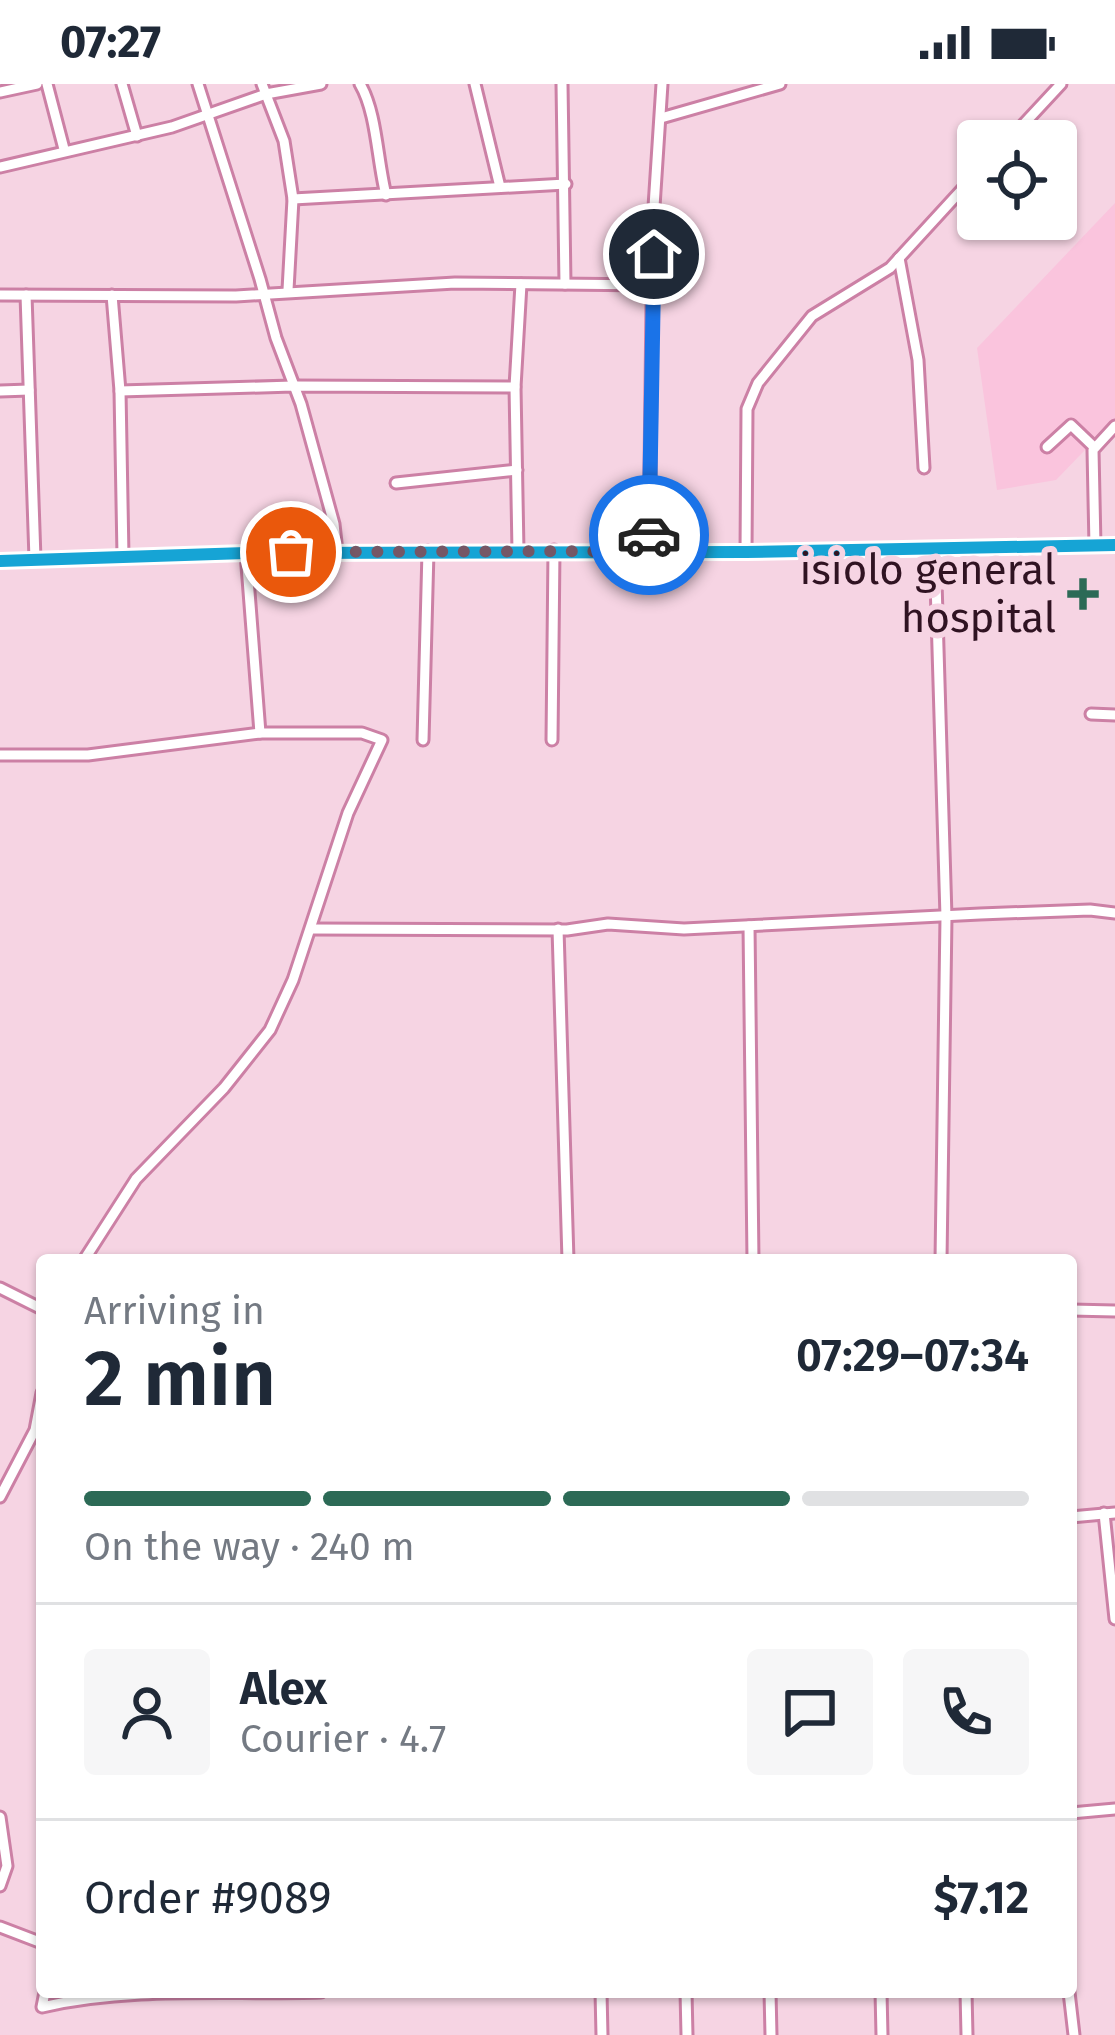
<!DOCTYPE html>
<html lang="en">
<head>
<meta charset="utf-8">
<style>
  :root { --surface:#fff; --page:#f6f6f7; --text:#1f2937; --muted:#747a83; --line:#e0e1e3; --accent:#2c6a56 }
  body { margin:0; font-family:"Fira Sans",sans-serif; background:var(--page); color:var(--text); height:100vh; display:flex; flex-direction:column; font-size:45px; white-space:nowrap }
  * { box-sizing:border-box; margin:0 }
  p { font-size:39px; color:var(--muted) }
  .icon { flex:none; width:66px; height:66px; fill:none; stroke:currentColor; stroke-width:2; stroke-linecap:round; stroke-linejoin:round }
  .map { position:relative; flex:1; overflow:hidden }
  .panel { position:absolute; left:36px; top:1170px; width:1041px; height:744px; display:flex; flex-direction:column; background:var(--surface); border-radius:12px; box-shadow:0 3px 9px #0004 }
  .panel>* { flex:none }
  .buttons { position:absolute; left:957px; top:36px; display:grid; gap:24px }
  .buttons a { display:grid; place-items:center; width:120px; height:120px; border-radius:12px; background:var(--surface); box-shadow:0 3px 9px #0004; font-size:60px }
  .pin { position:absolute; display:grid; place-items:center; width:102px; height:102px; color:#fff; margin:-51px; border:6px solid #fff; border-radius:50%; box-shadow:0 3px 12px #0007 }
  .courier { position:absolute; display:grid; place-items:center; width:120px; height:120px; margin:-60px; border:9px solid #1a73e8; border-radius:50%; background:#fff; color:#222; box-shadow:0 3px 15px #0007 }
  .head em { font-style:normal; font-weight:600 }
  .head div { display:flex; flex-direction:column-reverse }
  .head { display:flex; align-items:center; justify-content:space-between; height:204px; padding:0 48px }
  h1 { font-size:78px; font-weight:600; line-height:90px }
  .bar { display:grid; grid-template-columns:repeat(4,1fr); gap:18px 12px; align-content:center; height:144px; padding:0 48px }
  .bar i { height:15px; border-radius:9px; background:var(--line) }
  .bar .active { background:var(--accent) }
  .bar p { grid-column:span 4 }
  .line { display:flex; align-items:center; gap:30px; padding:0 48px; border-top:3px solid var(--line) }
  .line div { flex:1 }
  .round { display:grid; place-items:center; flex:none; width:126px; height:126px; border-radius:12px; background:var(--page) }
  .status { display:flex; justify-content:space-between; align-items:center; height:84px; padding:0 60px; background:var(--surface); direction:ltr }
  .status svg { height:33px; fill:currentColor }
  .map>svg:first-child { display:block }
  .built { fill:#fac4dd }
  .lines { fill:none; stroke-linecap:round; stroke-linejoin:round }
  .minor-casing { stroke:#cc80a5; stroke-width:15 }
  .highway-casing { stroke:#fff; stroke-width:18 }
  .minor { stroke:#fff; stroke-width:9 }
  .highway { stroke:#16a4d5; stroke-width:12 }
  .done { stroke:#755766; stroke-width:12; stroke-dasharray:0 21.6 }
  .route { stroke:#1a73e8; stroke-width:15 }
  .poi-dot { fill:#2c6a56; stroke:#f6d4e3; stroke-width:4.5 }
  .labels { text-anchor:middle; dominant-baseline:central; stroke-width:12; stroke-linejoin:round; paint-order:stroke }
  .poi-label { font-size:42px; fill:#301322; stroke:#f6d4e3; text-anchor:end }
</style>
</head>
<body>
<div class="status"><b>07:27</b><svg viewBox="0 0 49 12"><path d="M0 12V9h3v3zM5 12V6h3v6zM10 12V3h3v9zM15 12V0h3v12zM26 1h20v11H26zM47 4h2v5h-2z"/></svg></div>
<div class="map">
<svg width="1115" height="1951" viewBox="0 0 1115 1951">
  <rect width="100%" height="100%" fill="#f6d4e3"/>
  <path class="built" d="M 1115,119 L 1115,335 L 1056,396 L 997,406 L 977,264 Z"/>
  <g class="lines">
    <defs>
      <g id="minor">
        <path d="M 47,0 L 64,65"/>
        <path d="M 122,0 L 137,52"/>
        <path d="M 198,0 L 260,195 L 276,254 L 301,320 L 334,440 L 337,468"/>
        <path d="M 262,0 L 284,57 L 293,115 L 288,206"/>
        <path d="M 360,0 C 377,29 377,76 386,111"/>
        <path d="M 475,0 L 500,103"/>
        <path d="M 562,0 L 565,200"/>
        <path d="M 0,8 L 37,0"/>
        <path d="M 661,34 L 780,0"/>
        <path d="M 1008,57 L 1061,0"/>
        <path d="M 0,83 L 172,43 L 266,10 L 321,0"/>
        <path d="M 293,115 L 566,100"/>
        <path d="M 899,174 L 918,276 L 924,384"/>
        <path d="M 0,211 L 236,212 L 455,199 L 655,201"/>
        <path d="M 26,211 L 35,475"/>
        <path d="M 112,211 L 120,307 L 123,472"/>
        <path d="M 0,307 L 29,306"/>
        <path d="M 120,307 L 293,302 L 515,303"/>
        <path d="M 1047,363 L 1071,341 L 1094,363"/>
        <path d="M 396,399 L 517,386"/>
        <path d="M 1095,462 L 1093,366 L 1115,342"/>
        <path d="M 935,464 L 946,833 L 941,1176"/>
        <path d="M 518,467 L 515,303 L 521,200"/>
        <path d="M 649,467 L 653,138 L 662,0"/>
        <path d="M 746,468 L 747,325 L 758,299 L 812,232 L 890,184 L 978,88"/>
        <path d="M 246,469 L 260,649"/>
        <path d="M 1091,630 L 1115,631"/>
        <path d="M 423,656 L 428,467"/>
        <path d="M 552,656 L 554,466"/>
        <path d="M 0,671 L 88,671 L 260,649 L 362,649 L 382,656 L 348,729 L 293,896 L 270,946 L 224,1004 L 136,1095 L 84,1176"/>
        <path d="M 749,842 L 753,1176"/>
        <path d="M 311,845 L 567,846 L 608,840 L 684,845 L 980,830 L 1090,826 L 1115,829"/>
        <path d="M 558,845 L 568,1176"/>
        <path d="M 0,1204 L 42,1225"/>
        <path d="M 1071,1226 L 1115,1227"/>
        <path d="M 0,1413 L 35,1346 L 42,1309"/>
        <path d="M 1104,1429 L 1115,1535"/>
        <path d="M 1071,1433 L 1115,1429"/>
        <path d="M 1071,1729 L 1115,1725"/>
        <path d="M 0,1733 L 7,1782 L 0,1802"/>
        <path d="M 0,1843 L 42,1859"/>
        <path d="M 45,1908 L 42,1923 C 133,1902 228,1911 321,1908"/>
        <path d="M 601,1908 L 602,1951"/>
        <path d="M 686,1908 L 687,1951"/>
        <path d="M 770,1908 L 771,1951"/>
        <path d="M 881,1908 L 882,1951"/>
        <path d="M 966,1908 L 967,1951"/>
        <path d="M 1069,1908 L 1074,1951"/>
      </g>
      <path id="highway" d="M 0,477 L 246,469 L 746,468 L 1115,461"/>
    </defs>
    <use href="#minor" class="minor-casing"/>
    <use href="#highway" class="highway-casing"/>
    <use href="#minor" class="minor"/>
    <use href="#highway" class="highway"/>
  </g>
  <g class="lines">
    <path class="done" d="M 291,468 L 649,467 L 649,451"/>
    <path class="route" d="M 649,451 L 654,170"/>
  </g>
  <path class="poi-dot" d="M1077 492h12v12h12v12h-12v12h-12v-12h-12v-12h12z"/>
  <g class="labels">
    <g class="poi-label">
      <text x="1056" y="486">isiolo general<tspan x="1056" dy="48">hospital</tspan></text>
    </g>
  </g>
</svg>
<div class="buttons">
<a><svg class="icon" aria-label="locate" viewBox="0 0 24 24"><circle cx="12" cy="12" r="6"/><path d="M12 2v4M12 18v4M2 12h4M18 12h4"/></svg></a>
</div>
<div class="pin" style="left:291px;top:468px;background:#ea580c"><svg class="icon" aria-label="bag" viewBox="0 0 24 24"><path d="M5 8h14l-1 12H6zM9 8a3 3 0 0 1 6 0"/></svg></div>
<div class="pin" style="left:654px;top:170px;background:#1f2937"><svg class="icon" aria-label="home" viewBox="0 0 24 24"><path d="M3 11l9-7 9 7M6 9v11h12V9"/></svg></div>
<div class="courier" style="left:649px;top:451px"><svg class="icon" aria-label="car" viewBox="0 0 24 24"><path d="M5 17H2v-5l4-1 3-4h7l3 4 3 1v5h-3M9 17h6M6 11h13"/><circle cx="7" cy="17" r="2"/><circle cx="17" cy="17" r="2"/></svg></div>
<section class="panel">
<div class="head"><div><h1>2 min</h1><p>Arriving in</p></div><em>07:29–07:34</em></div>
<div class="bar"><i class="active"></i><i class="active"></i><i class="active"></i><i></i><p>On the way · 240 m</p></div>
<div class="line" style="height:216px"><a class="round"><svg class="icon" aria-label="person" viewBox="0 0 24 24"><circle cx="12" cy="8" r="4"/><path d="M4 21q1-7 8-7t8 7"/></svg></a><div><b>Alex</b><p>Courier · 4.7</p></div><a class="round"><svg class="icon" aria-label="chat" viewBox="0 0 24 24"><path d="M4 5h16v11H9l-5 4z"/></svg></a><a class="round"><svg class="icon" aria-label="phone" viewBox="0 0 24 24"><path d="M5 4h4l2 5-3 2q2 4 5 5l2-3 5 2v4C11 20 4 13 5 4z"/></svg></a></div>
<div class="line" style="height:156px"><div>Order #9089</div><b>$7.12</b></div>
</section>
</div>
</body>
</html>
